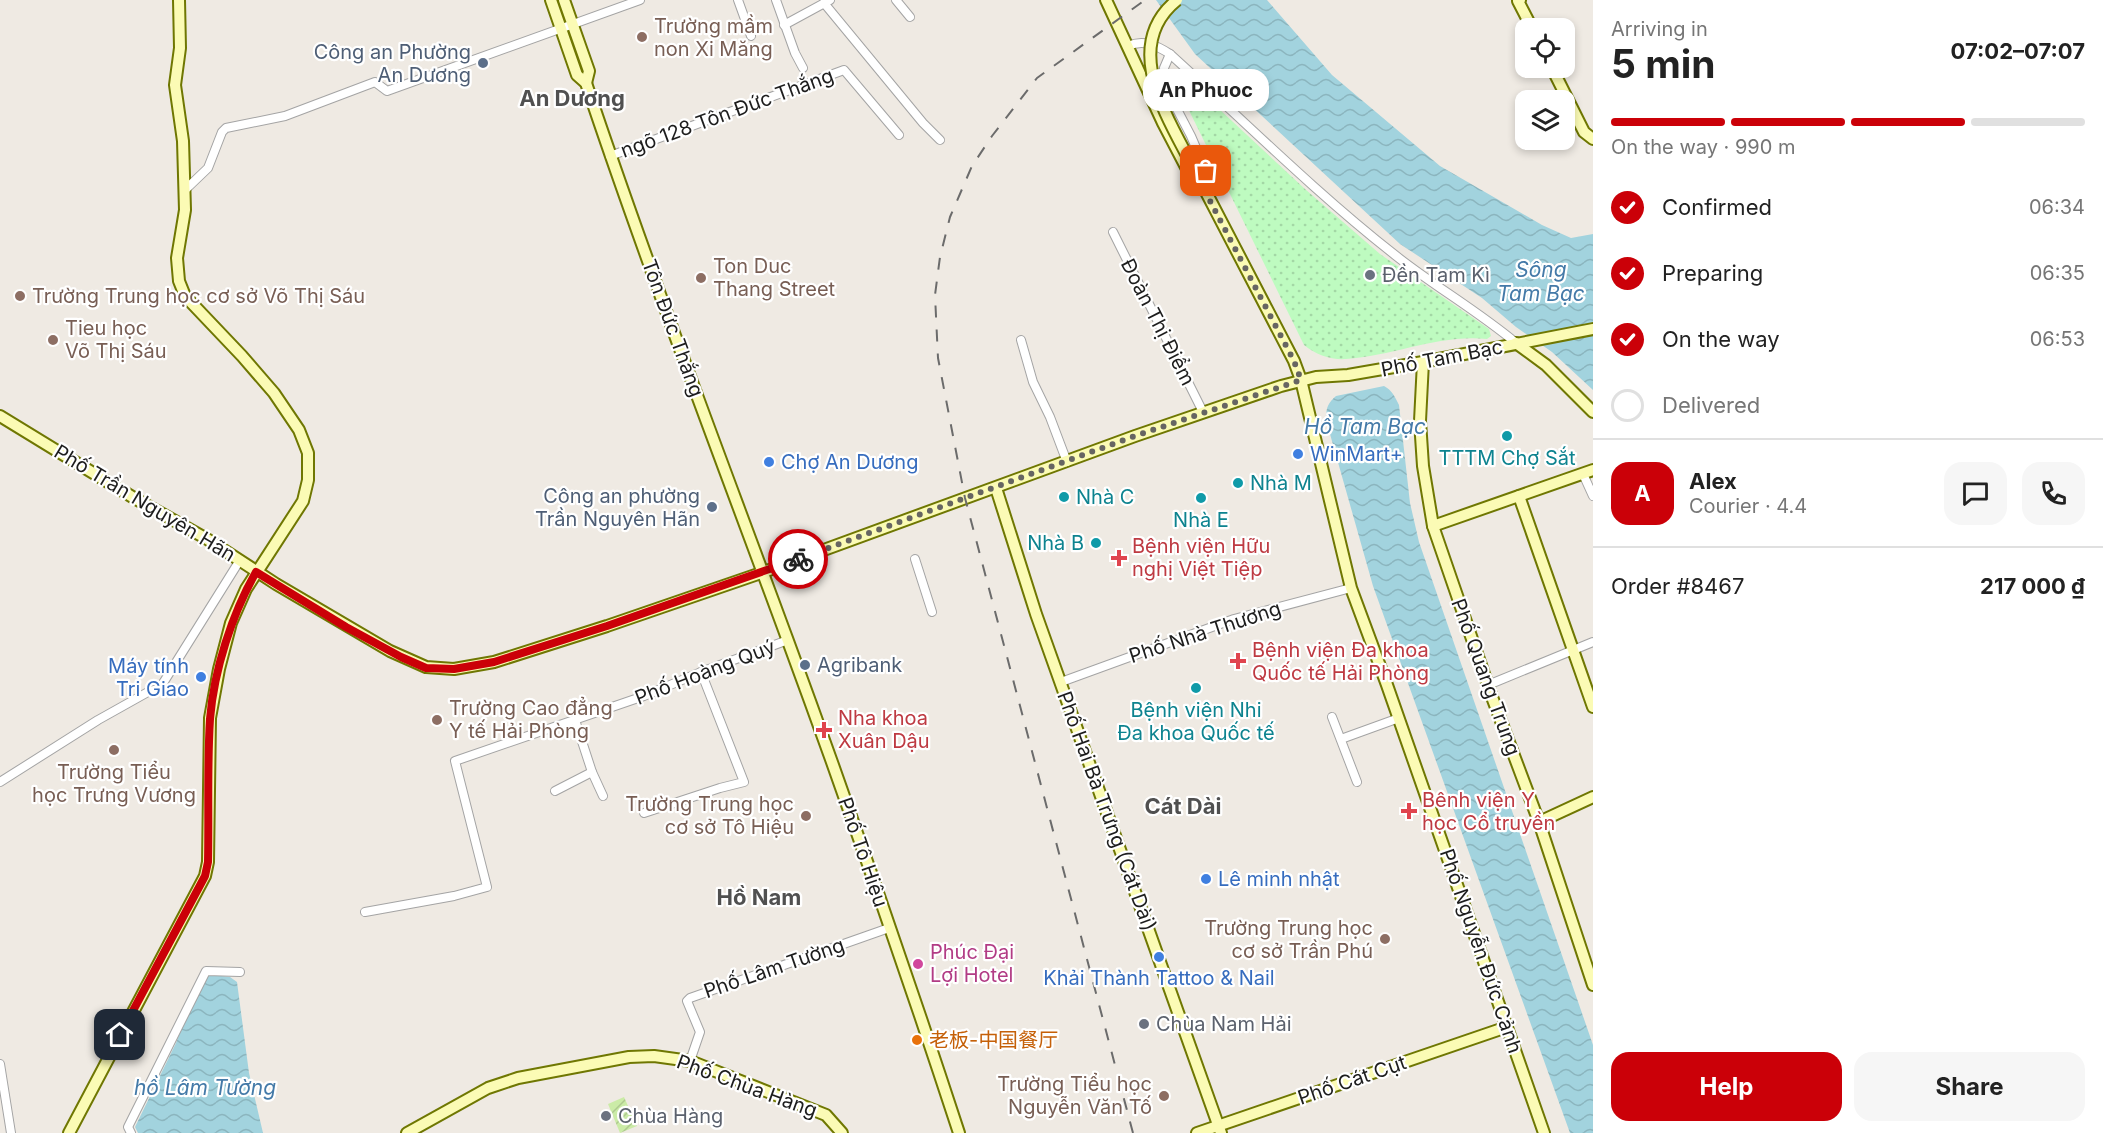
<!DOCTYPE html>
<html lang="en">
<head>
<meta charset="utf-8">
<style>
  :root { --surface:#fff; --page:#f6f6f6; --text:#222; --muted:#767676; --line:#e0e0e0; --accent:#cb0008 }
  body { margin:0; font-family:Inter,"Noto Sans SC",sans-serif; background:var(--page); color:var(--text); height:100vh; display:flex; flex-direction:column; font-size:22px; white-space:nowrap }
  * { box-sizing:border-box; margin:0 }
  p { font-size:20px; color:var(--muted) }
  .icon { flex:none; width:33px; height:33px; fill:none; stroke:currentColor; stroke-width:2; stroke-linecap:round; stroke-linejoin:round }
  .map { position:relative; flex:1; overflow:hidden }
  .sheet { display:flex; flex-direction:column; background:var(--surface); width:510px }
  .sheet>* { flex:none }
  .tools { position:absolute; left:1515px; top:18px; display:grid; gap:12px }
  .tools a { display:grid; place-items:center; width:60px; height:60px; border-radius:12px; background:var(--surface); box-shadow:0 3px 9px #0003; font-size:30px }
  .pin { position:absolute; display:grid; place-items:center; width:51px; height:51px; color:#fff; margin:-26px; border-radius:12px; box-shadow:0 3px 9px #0006 }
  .courier { position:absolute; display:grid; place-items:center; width:60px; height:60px; margin:-30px; border:4px solid #cb0008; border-radius:50%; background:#fff; color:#222; box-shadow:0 2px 8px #0007 }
  .bubble { position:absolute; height:42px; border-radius:18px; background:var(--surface); box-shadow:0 3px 9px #0003; font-size:20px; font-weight:700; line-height:42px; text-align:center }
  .headline em { font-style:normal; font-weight:700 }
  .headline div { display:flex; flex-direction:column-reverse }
  .headline { display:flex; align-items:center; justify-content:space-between; height:102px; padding:0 18px }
  h1 { font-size:39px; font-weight:700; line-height:45px }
  .bar { display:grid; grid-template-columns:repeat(4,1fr); gap:9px 6px; align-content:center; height:72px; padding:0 18px }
  .bar i { height:8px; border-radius:4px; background:var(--line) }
  .bar .on { background:var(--accent) }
  .bar p { grid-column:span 4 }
  .line { display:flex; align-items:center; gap:15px; padding:0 18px; border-top:2px solid var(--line) }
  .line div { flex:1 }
  .round { display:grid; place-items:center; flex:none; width:63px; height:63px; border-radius:18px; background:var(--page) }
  ol { padding:0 18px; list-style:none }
  li { display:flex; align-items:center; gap:18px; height:66px }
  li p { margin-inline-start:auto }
  li .icon { padding:6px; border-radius:50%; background:var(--accent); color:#fff; stroke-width:4 }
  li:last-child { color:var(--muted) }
  li i { width:33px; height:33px; border:3px solid var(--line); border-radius:50% }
  .action { display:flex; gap:12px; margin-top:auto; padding:12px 18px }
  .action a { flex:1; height:69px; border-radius:18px; background:var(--accent); color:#fff; font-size:24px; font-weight:700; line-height:69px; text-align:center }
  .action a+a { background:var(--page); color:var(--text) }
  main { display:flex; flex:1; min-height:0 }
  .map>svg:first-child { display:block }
  .park { fill:url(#park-dots) }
  .garden { fill:url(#garden-furrows) }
  .water { fill:url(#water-waves) }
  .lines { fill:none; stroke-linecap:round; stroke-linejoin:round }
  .street-casing { stroke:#a4a4a4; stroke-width:10 }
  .secondary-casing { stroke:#6f7702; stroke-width:14 }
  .street { stroke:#fff; stroke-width:8 }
  .secondary { stroke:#fbfbb5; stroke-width:10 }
  .rail { stroke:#6b6b6b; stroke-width:2; stroke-dasharray:12 12; stroke-linecap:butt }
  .secondary-bridge-casing { stroke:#6f7702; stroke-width:14; stroke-linecap:butt }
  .secondary-bridge { stroke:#fbfbb5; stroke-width:10 }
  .done { stroke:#666562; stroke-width:6; stroke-dasharray:0 10.8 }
  .route { stroke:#cb0008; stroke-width:8 }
  .education-dot { fill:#8d6e63; stroke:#fff; stroke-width:2 }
  .service-dot { fill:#5c6f8a; stroke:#fff; stroke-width:2 }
  .worship-dot { fill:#6b7280; stroke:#fff; stroke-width:2 }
  .culture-dot { fill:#0f9aa8; stroke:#fff; stroke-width:2 }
  .shop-dot { fill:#3f7fe0; stroke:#fff; stroke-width:2 }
  .health-dot { fill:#e0444e; stroke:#fff; stroke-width:2 }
  .hotel-dot { fill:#d1479c; stroke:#fff; stroke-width:2 }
  .food-dot { fill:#e8710a; stroke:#fff; stroke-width:2 }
  .labels { text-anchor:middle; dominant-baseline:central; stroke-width:4.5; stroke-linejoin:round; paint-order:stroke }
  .education-label { font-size:20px; fill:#785e54; stroke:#fff; text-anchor:start }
  .service-label { font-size:20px; fill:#4e5e75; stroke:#fff; text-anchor:end }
  .street-label { font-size:20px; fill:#1d1d1d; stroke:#fff }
  .worship-label { font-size:20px; fill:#5b616d; stroke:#fff; text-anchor:start }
  .shop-label { font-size:20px; fill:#366cbe; stroke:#fff; text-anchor:start }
  .culture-label { font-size:20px; fill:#0d838f; stroke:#fff }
  .health-label { font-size:20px; fill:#be3a42; stroke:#fff; text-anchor:start }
  .hotel-label { font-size:20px; fill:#b23c85; stroke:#fff; text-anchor:start }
  .food-label { font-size:20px; fill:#c56008; stroke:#fff; text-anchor:start }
  .water-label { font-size:21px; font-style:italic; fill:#447aa8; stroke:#fff }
  .quarter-label { font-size:22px; font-weight:bold; fill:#505050; stroke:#fff }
</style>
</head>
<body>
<main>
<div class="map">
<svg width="1593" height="1133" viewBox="0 0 1593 1133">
  <defs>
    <pattern id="park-dots" width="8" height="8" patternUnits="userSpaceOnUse" patternTransform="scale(1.5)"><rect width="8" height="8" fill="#befbc0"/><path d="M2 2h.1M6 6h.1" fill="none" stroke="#a3d7a5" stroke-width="1.8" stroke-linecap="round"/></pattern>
    <pattern id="garden-furrows" width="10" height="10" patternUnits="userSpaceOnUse" patternTransform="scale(1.5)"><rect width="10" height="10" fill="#cbeba7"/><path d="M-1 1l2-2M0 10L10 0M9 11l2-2" fill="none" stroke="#aec98f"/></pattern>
    <pattern id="water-waves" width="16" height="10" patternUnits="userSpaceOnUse" patternTransform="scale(1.5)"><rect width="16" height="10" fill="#a2d3de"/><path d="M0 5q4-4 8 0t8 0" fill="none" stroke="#8bb5be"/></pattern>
  </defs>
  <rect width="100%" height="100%" fill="#efeae3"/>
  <path class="park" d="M 1180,79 L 1189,81 L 1305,189 L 1380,254 L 1489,329 L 1491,336 L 1487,339 C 1439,334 1394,356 1346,359 C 1331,360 1316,355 1304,345 L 1180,92 L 1178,82 Z"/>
  <path class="garden" d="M 624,1097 L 637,1126 L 620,1133 L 608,1104 Z"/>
  <g class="water">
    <path d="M 1156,0 L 1267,0 L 1332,75 L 1440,166 L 1542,225 L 1571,238 L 1593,234 L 1593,390 L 1552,352 L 1516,327 L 1482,298 L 1400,244 L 1195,54 Z"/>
    <path d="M 1384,386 C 1392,390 1395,397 1399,405 L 1410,503 L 1419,542 L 1593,1045 L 1593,1133 L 1570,1133 L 1373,586 L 1328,427 C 1325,414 1325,405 1336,396 Z"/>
    <path d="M 213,975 L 230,977 L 237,982 L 249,1073 L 263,1133 L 138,1133 L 135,1127 L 176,1043 L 189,1009 L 205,977 Z"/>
  </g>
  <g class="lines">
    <defs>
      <g id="street">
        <path d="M 738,0 L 751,36"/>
        <path d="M 776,0 L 795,53 L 803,68"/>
        <path d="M 896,0 L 910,17"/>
        <path d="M 824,3 L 923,123 L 940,140"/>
        <path d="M 784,25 L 830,0"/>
        <path d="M 1128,46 C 1143,39 1156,45 1170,54 C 1244,121 1316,193 1395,255 C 1434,286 1478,311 1516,343"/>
        <path d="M 1170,54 L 1164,68 L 1167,90 L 1191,136 L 1206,171 L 1208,190"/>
        <path d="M 610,156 L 844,70 L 899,135"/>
        <path d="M 185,190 L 208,168 L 222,132 L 226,128 L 285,116 L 375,82 L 387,91 L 640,0"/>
        <path d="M 1113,232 L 1203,412"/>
        <path d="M 1021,340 L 1033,382 L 1050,417 L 1067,462"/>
        <path d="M 1583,474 L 1593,496"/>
        <path d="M 915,559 L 932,612"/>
        <path d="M 1061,682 L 1234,619 L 1351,588"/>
        <path d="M 1488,685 L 1593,642"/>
        <path d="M 1332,717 L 1357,782"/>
        <path d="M 575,720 L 592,772 L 603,796"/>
        <path d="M 1341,739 L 1399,718"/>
        <path d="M 0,782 L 98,720 L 148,692 L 160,688 L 240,560"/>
        <path d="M 555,791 L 592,772"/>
        <path d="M 644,813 L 720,788 L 744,782 L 701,672"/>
        <path d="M 365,912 L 454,896 L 487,887 L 455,761 L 644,696 L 701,672 L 788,640"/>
        <path d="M 690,1061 L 700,1032 L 687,1001 L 690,998 L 889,928"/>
        <path d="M 0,1064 L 11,1133"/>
        <path d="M 131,1133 L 128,1127 L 206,971 L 240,972"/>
      </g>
      <g id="secondary">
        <path d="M 551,0 L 577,75 L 586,83 C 649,271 720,456 788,641 C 848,804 905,968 959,1133"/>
        <path d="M 564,0 L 589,71 L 586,83"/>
        <path d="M 1106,0 L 1163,123 L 1187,169 L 1193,178"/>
        <path d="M 1520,0 L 1518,1 L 1532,28"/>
        <path d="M 1552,68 L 1584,132 L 1593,139"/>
        <path d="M 1193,167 L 1294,361 L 1301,380 L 1351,588 L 1387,685 L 1544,1133"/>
        <path d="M 1516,343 L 1546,365 L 1593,412"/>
        <path d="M 1423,362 L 1420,421 L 1423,466 L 1433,526 L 1492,697 L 1539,822 L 1593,985"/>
        <path d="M 0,416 L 134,498 L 207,539 L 276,584 L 390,651 L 426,667 L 454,669 L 494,662 L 607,626 L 761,573 L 1135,436 L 1281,386 L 1316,377 L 1348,375 L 1423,362 L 1593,329"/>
        <path d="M 996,488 L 1036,614 L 1221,1133"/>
        <path d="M 1519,496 L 1593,707"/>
        <path d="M 1433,526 L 1593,470"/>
        <path d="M 1539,822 L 1593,797"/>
        <path d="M 69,1133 L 205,876 L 208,862 L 210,718 L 219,669 L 231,623 L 246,589 L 303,501 L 308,480 L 308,453 L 299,430 L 274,393 L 242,356 L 185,296 L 179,281 L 177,258 L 185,210 L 183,141 L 175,85 L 180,48 L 179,0"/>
        <path d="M 407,1133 L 488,1088 L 518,1078 L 629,1057 L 654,1056 L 690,1061 L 826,1115 L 842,1133"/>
        <path d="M 1197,1133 L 1507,1027"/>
      </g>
    </defs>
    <use href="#street" class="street-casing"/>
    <use href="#secondary" class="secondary-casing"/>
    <use href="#street" class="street"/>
    <use href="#secondary" class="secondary"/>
    <path class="rail" d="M 1133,1133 L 965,498 L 938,358 L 935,295 L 940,257 L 950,217 L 972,166 L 992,136 L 1037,78 L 1145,0"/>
    <defs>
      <path id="secondary-bridge" d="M 1177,0 C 1120,46 1168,118 1193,167"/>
    </defs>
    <use href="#secondary-bridge" class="secondary-bridge-casing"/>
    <use href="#secondary-bridge" class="secondary-bridge"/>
  </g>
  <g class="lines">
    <path class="done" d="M 798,559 L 1135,436 L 1301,380 L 1294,361 L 1208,197 L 1206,171"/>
    <path class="route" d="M 120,1035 L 205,876 L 208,862 C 209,815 207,767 210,719 C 214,670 232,614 256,572 L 346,627 L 401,657 L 426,668 L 454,669 L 494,662 L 607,626 L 798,559"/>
  </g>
  <g class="education-dot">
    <circle cx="642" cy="37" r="6"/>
    <circle cx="701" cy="278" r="6"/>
    <circle cx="20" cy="296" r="6"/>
    <circle cx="53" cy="340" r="6"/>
    <circle cx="437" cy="720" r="6"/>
    <circle cx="114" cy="750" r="6"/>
    <circle cx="806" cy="816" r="6"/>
    <circle cx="1385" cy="939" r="6"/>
    <circle cx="1164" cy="1096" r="6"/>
  </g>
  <g class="service-dot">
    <circle cx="483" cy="63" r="6"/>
    <circle cx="712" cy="507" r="6"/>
    <circle cx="805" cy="665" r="6"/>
  </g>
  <g class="worship-dot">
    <circle cx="1370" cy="275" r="6"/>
    <circle cx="1144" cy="1024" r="6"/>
    <circle cx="606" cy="1116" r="6"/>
  </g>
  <g class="culture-dot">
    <circle cx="1507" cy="436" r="6"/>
    <circle cx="1238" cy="483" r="6"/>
    <circle cx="1064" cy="497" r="6"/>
    <circle cx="1201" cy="498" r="6"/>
    <circle cx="1096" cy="543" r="6"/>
    <circle cx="1196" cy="688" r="6"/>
  </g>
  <g class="shop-dot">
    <circle cx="1298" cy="454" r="6"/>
    <circle cx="769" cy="462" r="6"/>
    <circle cx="201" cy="677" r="6"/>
    <circle cx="1206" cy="879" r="6"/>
    <circle cx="1159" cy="957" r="6"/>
  </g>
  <g class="health-dot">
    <path d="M1116 549h6v6h6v6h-6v6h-6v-6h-6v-6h6z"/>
    <path d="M1235 652h6v6h6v6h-6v6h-6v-6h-6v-6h6z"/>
    <path d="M821 721h6v6h6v6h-6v6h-6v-6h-6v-6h6z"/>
    <path d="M1406 802h6v6h6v6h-6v6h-6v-6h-6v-6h6z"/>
  </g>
  <circle class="hotel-dot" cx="918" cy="964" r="6"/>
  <circle class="food-dot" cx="917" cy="1040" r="6"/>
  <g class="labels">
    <g class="education-label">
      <text x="654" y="26">Trường mầm<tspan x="654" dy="23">non Xi Măng</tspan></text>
      <text x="713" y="266">Ton Duc<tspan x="713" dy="23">Thang Street</tspan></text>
      <text x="32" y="296">Trường Trung học cơ sở Võ Thị Sáu</text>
      <text x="65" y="328">Tieu học<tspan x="65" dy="23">Võ Thị Sáu</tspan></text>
      <text x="449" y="708">Trường Cao đẳng<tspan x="449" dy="23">Y tế Hải Phòng</tspan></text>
      <text x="114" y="772" text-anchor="middle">Trường Tiểu<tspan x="114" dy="23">học Trưng Vương</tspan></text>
      <text x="794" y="804" text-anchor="end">Trường Trung học<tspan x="794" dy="23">cơ sở Tô Hiệu</tspan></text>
      <text x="1373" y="928" text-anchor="end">Trường Trung học<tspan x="1373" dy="23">cơ sở Trần Phú</tspan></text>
      <text x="1152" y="1084" text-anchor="end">Trường Tiểu học<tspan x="1152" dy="23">Nguyễn Văn Tố</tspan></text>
    </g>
    <g class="service-label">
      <text x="471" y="52">Công an Phường<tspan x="471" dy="23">An Dương</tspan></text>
      <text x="700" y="496">Công an phường<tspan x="700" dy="23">Trần Nguyên Hãn</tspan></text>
      <text x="817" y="665" text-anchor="start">Agribank</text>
    </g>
    <g class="street-label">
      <text transform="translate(727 113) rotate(-20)">ngõ 128 Tôn Đức Thắng</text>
      <text transform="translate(1158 322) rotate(63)">Đoàn Thị Điểm</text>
      <text transform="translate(673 328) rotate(70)">Tôn Đức Thắng</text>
      <text transform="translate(1442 358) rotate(-11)">Phố Tam Bạc</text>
      <text transform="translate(145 503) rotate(31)">Phố Trần Nguyên Hãn</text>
      <text transform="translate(1205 632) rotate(-18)">Phố Nhà Thương</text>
      <text transform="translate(705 672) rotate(-21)">Phố Hoàng Quý</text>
      <text transform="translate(1486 677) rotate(70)">Phố Quang Trung</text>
      <text transform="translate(1107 811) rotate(70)">Phố Hai Bà Trưng (Cát Dài)</text>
      <text transform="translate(863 852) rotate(71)">Phố Tô Hiệu</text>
      <text transform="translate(1481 951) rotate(71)">Phố Nguyễn Đức Cảnh</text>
      <text transform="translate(774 968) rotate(-19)">Phố Lâm Tường</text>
      <text transform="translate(1352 1080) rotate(-19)">Phố Cát Cụt</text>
      <text transform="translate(747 1086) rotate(20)">Phố Chùa Hàng</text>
    </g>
    <g class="worship-label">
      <text x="1382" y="275">Đền Tam Kì</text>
      <text x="1156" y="1024">Chùa Nam Hải</text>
      <text x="618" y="1116">Chùa Hàng</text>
    </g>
    <g class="shop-label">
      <text x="1310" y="454">WinMart+</text>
      <text x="781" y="462">Chợ An Dương</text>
      <text x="189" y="666" text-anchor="end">Máy tính<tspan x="189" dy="23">Tri Giao</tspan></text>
      <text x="1218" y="879">Lê minh nhật</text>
      <text x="1159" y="978" text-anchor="middle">Khải Thành Tattoo &amp; Nail</text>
    </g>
    <g class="culture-label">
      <text x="1507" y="458">TTTM Chợ Sắt</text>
      <text x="1250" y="483" text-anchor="start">Nhà M</text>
      <text x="1076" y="497" text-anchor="start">Nhà C</text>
      <text x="1201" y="520">Nhà E</text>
      <text x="1084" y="543" text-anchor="end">Nhà B</text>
      <text x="1196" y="710">Bệnh viện Nhi<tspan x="1196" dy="23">Đa khoa Quốc tế</tspan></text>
    </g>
    <g class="health-label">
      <text x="1132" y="546">Bệnh viện Hữu<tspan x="1132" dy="23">nghị Việt Tiệp</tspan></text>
      <text x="1252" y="650">Bệnh viện Đa khoa<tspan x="1252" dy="23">Quốc tế Hải Phòng</tspan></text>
      <text x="838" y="718">Nha khoa<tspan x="838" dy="23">Xuân Dậu</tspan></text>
      <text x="1422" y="800">Bênh viện Y<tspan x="1422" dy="23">học Cổ truyền</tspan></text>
    </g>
    <g class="hotel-label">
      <text x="930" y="952">Phúc Đại<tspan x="930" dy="23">Lợi Hotel</tspan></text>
    </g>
    <g class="food-label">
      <text x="929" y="1040">老板-中国餐厅</text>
    </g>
    <g class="water-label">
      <text x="1541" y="269">Sông<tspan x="1541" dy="24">Tam Bạc</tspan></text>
      <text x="1365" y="426">Hồ Tam Bạc</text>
      <text x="205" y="1087">hồ Lâm Tường</text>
    </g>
    <g class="quarter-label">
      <text x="572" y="98">An Dương</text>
      <text x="1183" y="806">Cát Dài</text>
      <text x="759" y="897">Hồ Nam</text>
    </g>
  </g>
</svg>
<div class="tools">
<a><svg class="icon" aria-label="locate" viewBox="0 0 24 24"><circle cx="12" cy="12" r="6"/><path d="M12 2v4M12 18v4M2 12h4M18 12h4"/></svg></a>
<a><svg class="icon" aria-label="layers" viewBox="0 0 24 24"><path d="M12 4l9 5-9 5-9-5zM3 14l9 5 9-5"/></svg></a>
</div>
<div class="pin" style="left:1206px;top:171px;background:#ea580c"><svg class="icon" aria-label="bag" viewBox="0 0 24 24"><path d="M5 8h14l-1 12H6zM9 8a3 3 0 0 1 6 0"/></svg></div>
<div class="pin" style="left:120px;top:1035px;background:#1f2937"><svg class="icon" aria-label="home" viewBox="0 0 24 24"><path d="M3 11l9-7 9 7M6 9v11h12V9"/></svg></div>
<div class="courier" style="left:798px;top:559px"><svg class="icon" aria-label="bike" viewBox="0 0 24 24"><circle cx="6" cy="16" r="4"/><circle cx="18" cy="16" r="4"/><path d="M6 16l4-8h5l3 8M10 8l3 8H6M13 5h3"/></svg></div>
<div class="bubble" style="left:1143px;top:69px;width:126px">An Phuoc</div>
</div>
<section class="sheet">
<div class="headline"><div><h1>5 min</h1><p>Arriving in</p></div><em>07:02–07:07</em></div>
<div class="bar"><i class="on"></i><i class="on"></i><i class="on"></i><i></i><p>On the way · 990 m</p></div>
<ol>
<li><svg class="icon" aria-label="check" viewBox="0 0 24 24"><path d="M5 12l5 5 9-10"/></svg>Confirmed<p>06:34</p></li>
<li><svg class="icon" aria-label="check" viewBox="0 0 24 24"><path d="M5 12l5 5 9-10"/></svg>Preparing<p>06:35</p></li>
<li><svg class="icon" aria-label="check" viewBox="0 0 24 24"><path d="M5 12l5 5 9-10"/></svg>On the way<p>06:53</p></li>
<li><i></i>Delivered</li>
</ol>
<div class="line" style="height:108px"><b class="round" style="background:var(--accent);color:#fff">A</b><div><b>Alex</b><p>Courier · 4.4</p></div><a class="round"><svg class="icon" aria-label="chat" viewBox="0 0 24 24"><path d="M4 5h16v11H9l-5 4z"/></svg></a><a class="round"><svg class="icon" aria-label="phone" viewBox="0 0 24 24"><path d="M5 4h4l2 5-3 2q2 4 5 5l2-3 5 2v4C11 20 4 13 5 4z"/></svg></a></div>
<div class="line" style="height:78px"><div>Order #8467</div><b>217 000 ₫</b></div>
<div class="action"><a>Help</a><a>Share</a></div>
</section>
</main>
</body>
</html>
